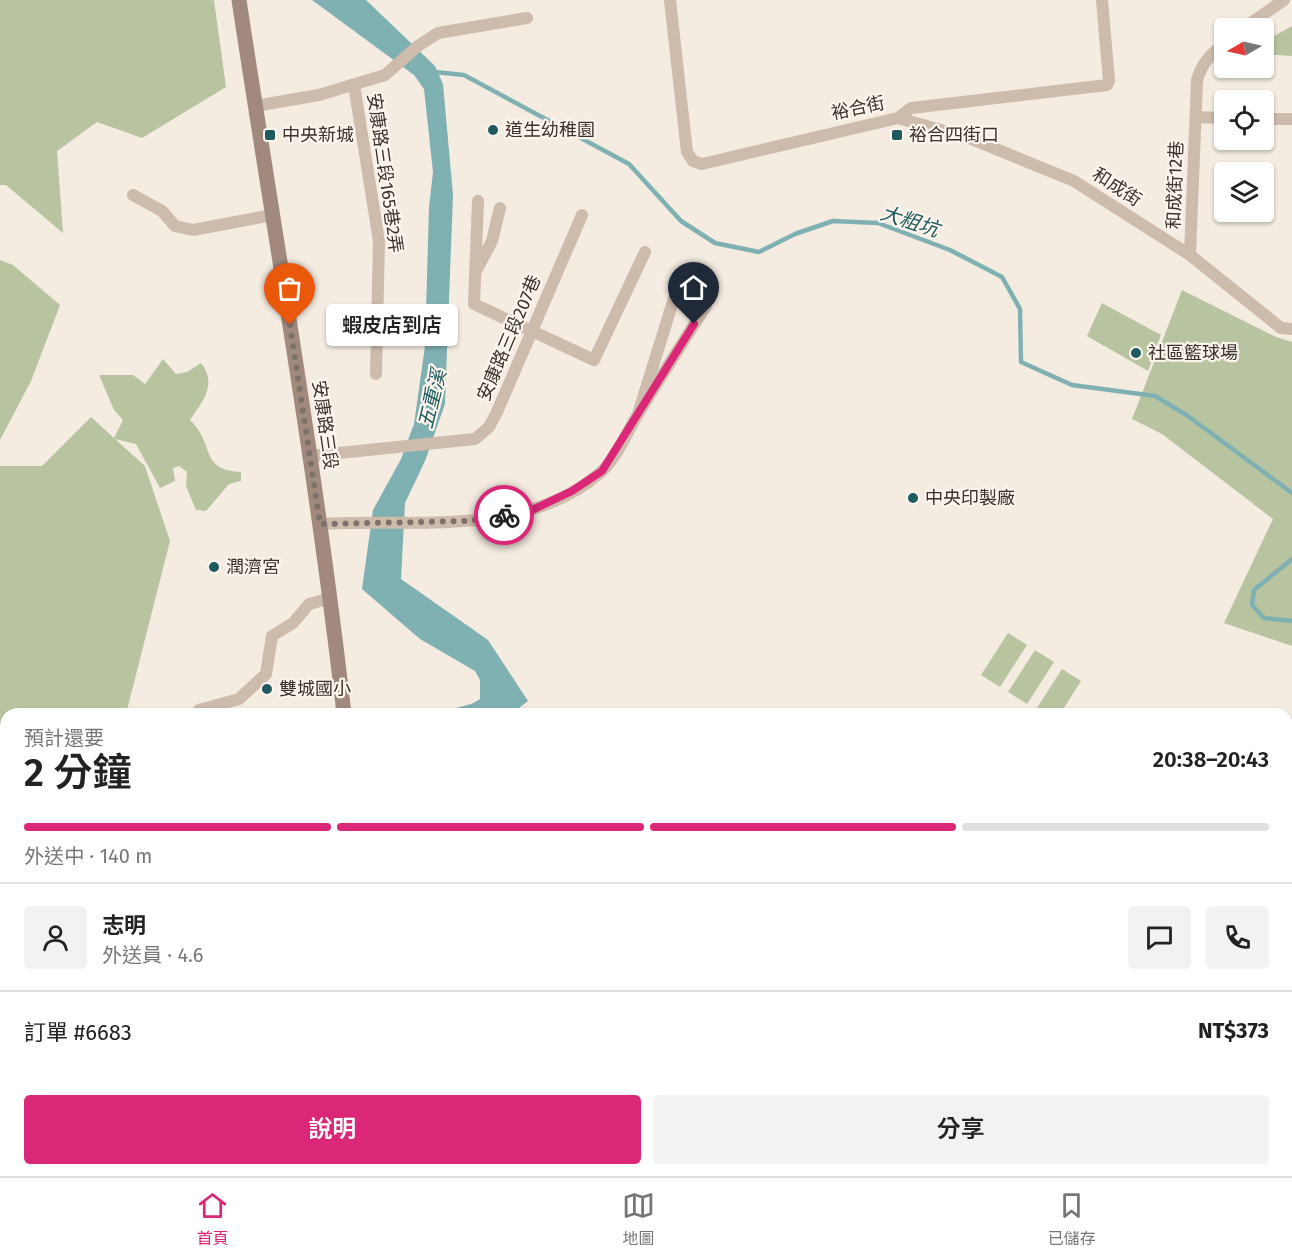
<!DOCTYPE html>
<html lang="zh-TW">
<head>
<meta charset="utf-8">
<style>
  :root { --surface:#fff; --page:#f2f2f2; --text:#222; --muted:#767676; --line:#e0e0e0; --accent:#db2777 }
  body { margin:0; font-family:"Fira Sans","Noto Sans TC",sans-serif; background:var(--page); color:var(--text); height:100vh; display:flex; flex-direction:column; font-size:22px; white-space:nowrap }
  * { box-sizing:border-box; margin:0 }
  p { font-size:20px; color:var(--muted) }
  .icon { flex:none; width:33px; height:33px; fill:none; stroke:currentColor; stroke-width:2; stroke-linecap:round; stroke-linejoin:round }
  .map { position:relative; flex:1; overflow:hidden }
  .side { position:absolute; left:0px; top:708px; width:1293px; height:468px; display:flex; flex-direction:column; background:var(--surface); border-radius:18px 18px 0 0; box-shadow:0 2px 4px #0004 }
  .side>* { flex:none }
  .needle { width:39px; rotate:261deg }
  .fabs { position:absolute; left:1214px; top:18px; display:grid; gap:12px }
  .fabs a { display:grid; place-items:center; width:60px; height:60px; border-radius:6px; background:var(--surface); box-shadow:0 2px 4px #0004; font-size:30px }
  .pin { position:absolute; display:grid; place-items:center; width:51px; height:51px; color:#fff; margin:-62px -26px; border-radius:50% 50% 50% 0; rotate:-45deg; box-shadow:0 0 6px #0007 }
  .pin .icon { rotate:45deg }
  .courier { position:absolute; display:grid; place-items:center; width:60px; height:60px; margin:-30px; border:4px solid #db2777; border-radius:50%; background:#fff; color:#222; box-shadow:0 2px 8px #0007 }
  .bubble { position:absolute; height:42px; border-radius:6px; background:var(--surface); box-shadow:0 2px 4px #0004; font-size:20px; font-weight:600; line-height:42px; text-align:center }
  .overview em { font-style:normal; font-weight:600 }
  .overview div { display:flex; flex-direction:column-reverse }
  .overview { display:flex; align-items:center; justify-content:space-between; height:102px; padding:0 24px }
  h1 { font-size:39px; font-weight:600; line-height:45px }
  .bar { display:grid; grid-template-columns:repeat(4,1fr); gap:9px 6px; align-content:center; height:72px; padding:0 24px }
  .bar i { height:8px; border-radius:4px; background:var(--line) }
  .bar .current { background:var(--accent) }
  .bar p { grid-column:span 4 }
  .line { display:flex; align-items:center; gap:15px; padding:0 24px; border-top:2px solid var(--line) }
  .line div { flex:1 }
  .round { display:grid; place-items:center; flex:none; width:63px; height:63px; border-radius:6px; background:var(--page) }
  .action { display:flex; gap:12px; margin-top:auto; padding:12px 24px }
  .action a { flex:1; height:69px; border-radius:6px; background:var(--accent); color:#fff; font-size:24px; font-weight:600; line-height:69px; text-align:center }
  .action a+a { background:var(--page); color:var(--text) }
  .tab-bar { display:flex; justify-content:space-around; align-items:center; height:84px; border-top:2px solid var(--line); background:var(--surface); font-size:16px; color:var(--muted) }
  .tab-bar a { display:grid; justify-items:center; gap:3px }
  .tab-bar .current { color:var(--accent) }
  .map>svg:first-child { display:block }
  .green { fill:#b8c4a0 }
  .water { fill:#7fb0b2 }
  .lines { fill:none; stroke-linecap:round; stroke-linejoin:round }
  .stream { stroke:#7fb0b2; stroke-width:4.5 }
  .minor { stroke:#cdbbac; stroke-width:12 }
  .secondary { stroke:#a18a7d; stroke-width:15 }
  .done { stroke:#7c716b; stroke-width:6; stroke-dasharray:0 10.8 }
  .route { stroke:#db2777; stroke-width:8 }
  .poi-dot { fill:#1f5a5e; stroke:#fbf5ee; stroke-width:2 }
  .labels { text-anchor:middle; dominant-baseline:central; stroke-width:4.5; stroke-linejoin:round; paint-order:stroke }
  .street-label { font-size:18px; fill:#3b302b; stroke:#fbf5ee }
  .poi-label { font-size:18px; fill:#3b302b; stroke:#fbf5ee; text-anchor:start }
  .water-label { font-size:20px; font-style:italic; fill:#1f5a5e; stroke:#fbf5ee }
</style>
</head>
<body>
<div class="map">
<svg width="1292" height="1176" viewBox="0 0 1292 1176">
  <rect width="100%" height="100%" fill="#f4ebe1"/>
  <g class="green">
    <path d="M 0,0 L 214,0 L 226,87 L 142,138 L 97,122 L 57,151 L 63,233 L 6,185 L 0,185 Z"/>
    <path d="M 1292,26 L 1292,56 L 1263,54 L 1263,42 Z"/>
    <path d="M 0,260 L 13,265 L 60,305 L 31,381 L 0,440 Z"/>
    <path d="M 1182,290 L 1276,337 L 1292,342 L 1292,646 L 1224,623 L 1273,519 L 1162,434 L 1132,419 Z"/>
    <path d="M 1102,303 L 1161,335 L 1148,371 L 1087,336 Z"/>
    <path d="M 163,359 L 176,374 L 187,372 L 201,363 C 218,384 202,402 190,420 C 216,445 199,470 241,472 L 241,481 L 229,484 L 206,511 L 196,510 L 186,486 L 187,472 L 179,466 L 173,468 L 175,481 L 160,488 L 136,444 L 115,439 L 145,466 L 170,541 L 126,714 L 6,714 L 6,1170 L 468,1170 L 471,1176 L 0,1176 L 0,466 L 42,466 L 91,417 L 114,438 L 123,420 L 114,410 L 99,375 L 133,375 L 145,384 Z"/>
    <path d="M 1008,633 L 1027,645 L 1000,687 L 981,675 Z"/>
    <path d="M 1035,650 L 1054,662 L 1027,704 L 1008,692 Z"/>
    <path d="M 1062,669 L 1081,681 L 1060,714 L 1040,714 L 1035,711 Z"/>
  </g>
  <g class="water">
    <path d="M 312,0 L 366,0 L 435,66 L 443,84 L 453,195 L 445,404 L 425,461 L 405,503 L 401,579 L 488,640 L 528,701 L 511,714 L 444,714 C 454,705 469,708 480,699 L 480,680 L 475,671 L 420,639 L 362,589 L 373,510 L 401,459 L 414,424 L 425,346 L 429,207 L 433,172 L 424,89 L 414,75 Z"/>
    <path d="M 679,1170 L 730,1170 L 721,1176 L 659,1176 Z"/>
  </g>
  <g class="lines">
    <g class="stream">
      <path d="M 435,72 L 464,75 L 629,164 L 681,221 L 715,243 L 759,252 L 795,234 L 833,221 L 878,223 L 950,250 L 1002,277 L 1020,309 L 1021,362 L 1072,385 L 1155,396 L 1188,416 L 1292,493"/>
      <path d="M 1292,559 L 1254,590 L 1252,605 L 1264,618 L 1292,621"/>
    </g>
    <g class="minor">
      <path d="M 670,0 L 687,152 L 693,161 L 702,164 L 898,118 L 911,108 L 1107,85 L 1109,81 L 1102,0"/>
      <path d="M 1244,28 L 1284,0"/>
      <path d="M 354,85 L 379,241 L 376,374"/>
      <path d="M 255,106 L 319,95 L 385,75 L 418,46 L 438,33 L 527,18"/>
      <path d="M 1196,117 L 1224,118"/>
      <path d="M 898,118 L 969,138 L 1074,181 L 1190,255 L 1281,328 L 1292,329"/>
      <path d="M 1263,119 L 1292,119"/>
      <path d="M 133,195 L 162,211 L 175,226 L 193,230 L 272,215"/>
      <path d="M 478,201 L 474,304 L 594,360 L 645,252"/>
      <path d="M 1190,255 L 1197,80 C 1202,63 1210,55 1224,44"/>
      <path d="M 476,271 L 492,241 L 500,208"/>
      <path d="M 310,456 L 475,439 L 489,427 L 497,412 L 582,215"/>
      <path d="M 320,524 C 413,518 525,539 601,472 C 617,458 627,432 638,414 C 660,378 683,342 706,306 L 676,292 L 638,414"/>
      <path d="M 199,710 L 239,699 L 266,674 L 272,636 L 293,623 L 309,604 L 331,598"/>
      <path d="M 1287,902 L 1292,900"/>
      <path d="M 956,1170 L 971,1176"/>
      <path d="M 615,1176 L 635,1170"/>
      <path d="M 736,1176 L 741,1170"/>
    </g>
    <g class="secondary">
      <path d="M 239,0 C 275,238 317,475 344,714"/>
      <path d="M 557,1170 L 563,1176"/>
    </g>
  </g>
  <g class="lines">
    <path class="done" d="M 290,325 L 320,524 L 469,521 L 504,515"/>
    <path class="route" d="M 504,515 L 530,511 L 572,491 L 602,471 L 694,324"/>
  </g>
  <g class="poi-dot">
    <circle cx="493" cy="130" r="6"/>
    <rect x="264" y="129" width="12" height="12" rx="3"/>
    <rect x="891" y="129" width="12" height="12" rx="3"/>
    <circle cx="1136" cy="353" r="6"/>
    <circle cx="913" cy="498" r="6"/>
    <circle cx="214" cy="567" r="6"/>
    <circle cx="267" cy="689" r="6"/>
  </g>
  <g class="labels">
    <g class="street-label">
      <text transform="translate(858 108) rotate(-12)">裕合街</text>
      <text transform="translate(385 173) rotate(82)">安康路三段165巷2弄</text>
      <text transform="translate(1175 185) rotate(-88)">和成街12巷</text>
      <text transform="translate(1117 187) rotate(33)">和成街</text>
      <text transform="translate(509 338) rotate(-67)">安康路三段207巷</text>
      <text transform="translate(325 425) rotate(82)">安康路三段</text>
    </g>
    <g class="poi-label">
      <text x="505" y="130">道生幼稚園</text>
      <text x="282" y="135">中央新城</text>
      <text x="909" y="135">裕合四街口</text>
      <text x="1148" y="353">社區籃球場</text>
      <text x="925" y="498">中央印製廠</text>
      <text x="226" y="567">潤濟宮</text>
      <text x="279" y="689">雙城國小</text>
    </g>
    <g class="water-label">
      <text transform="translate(910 221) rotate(18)">大粗坑</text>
      <text transform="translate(432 399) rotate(-76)">五重溪</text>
    </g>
  </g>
</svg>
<div class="fabs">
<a><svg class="needle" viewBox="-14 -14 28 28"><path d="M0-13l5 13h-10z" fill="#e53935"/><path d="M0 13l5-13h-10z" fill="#767676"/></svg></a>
<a><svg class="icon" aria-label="locate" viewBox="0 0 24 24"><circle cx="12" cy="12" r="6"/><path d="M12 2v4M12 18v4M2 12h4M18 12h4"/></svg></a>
<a><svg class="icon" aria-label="layers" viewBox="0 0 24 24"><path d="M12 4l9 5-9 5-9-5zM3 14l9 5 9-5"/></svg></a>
</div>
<div class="pin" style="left:290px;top:325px;background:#ea580c"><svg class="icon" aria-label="bag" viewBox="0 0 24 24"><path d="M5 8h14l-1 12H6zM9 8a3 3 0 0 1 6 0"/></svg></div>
<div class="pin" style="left:694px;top:324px;background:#1f2937"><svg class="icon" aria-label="home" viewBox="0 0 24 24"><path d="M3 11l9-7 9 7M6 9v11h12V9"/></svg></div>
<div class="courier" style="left:504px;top:515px"><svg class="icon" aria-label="bike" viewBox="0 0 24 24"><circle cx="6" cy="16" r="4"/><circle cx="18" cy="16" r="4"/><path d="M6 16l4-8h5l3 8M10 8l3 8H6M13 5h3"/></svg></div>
<div class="bubble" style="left:326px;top:304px;width:132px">蝦皮店到店</div>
<section class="side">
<div class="overview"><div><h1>2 分鐘</h1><p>預計還要</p></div><em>20:38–20:43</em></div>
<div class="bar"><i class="current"></i><i class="current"></i><i class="current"></i><i></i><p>外送中 · 140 m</p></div>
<div class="line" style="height:108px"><a class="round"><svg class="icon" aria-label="person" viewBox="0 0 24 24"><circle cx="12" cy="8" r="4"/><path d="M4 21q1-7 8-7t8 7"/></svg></a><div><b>志明</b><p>外送員 · 4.6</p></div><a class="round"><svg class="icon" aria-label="chat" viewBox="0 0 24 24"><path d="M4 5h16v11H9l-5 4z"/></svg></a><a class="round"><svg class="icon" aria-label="phone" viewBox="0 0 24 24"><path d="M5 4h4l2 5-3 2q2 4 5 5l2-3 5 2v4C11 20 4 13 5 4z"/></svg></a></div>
<div class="line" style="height:78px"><div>訂單 #6683</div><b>NT$373</b></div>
<div class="action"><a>說明</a><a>分享</a></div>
</section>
</div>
<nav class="tab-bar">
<a class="current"><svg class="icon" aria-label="home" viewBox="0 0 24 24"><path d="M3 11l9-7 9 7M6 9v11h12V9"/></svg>首頁</a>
<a><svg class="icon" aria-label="map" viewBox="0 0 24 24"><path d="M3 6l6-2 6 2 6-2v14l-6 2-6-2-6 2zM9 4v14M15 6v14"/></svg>地圖</a>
<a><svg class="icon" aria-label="saved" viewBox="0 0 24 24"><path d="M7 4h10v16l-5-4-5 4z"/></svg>已儲存</a>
</nav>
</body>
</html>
